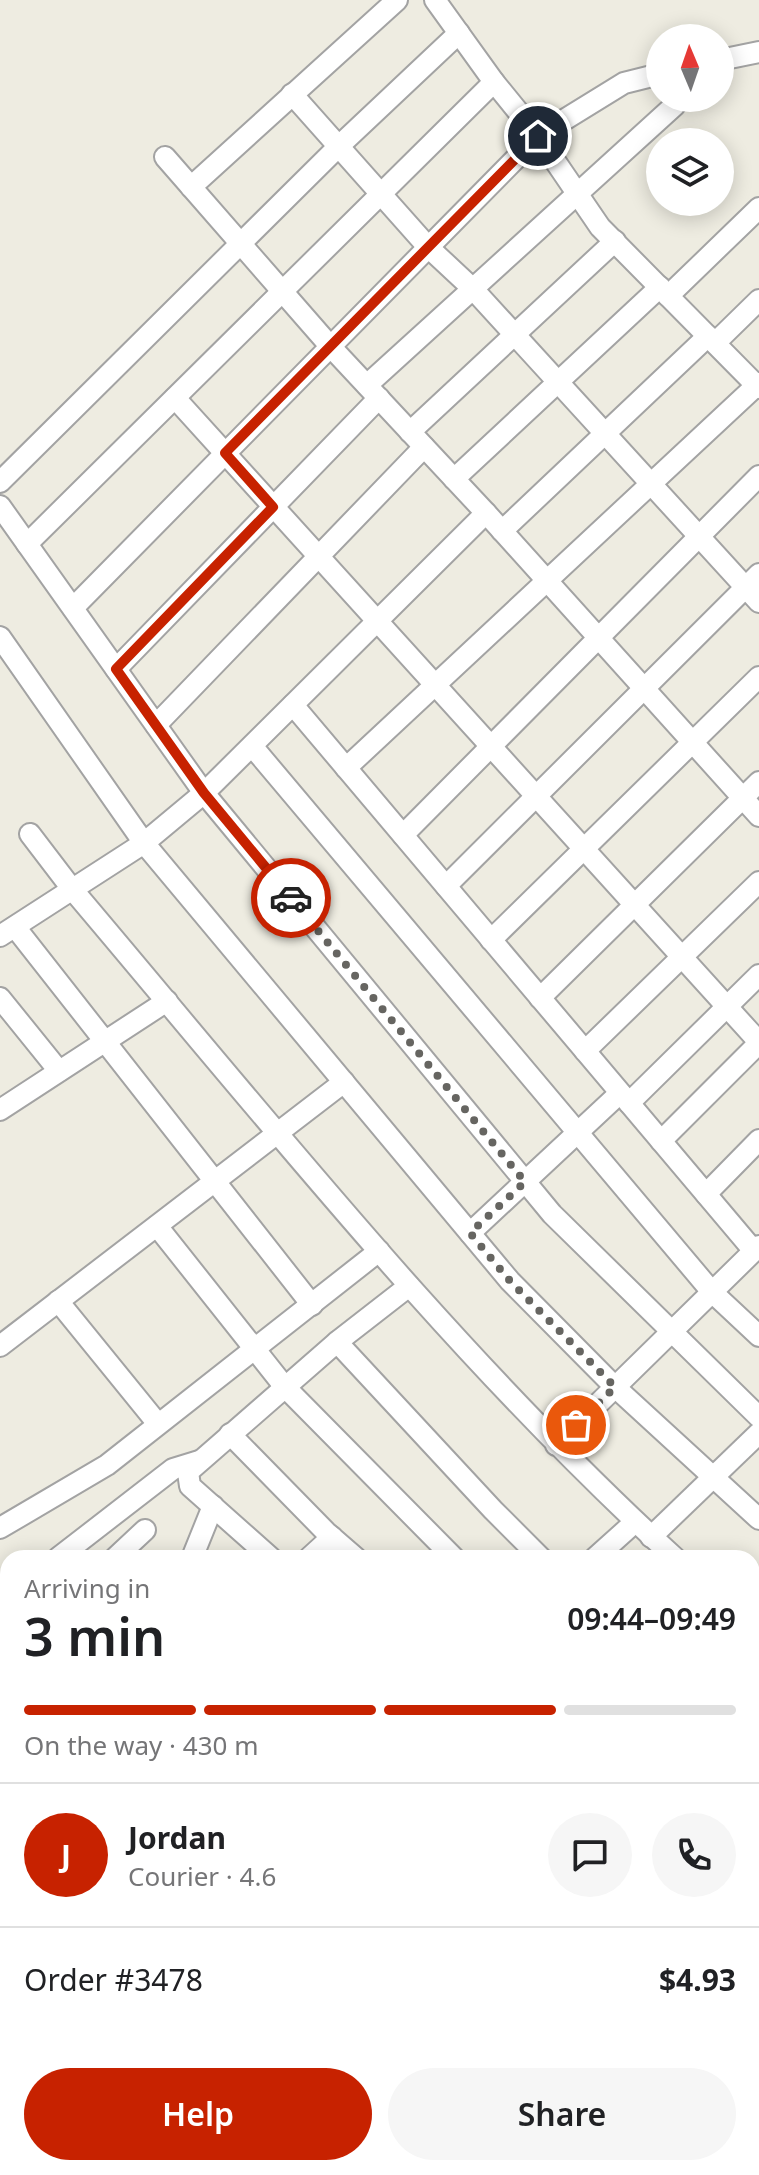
<!DOCTYPE html>
<html lang="en">
<head>
<meta charset="utf-8">
<style>
  :root { --surface:#fff; --page:#f6f6f6; --text:#202124; --muted:#757577; --line:#e0e0e0; --accent:#c72200 }
  body { margin:0; font-family:"Noto Sans",sans-serif; background:var(--page); color:var(--text); height:100vh; display:flex; flex-direction:column; font-size:30px; white-space:nowrap }
  * { box-sizing:border-box; margin:0 }
  p { font-size:26px; color:var(--muted) }
  .icon { flex:none; width:44px; height:44px; fill:none; stroke:currentColor; stroke-width:2; stroke-linecap:round; stroke-linejoin:round }
  .map { position:relative; flex:1; overflow:hidden }
  .sheet { position:absolute; left:0px; top:1550px; width:760px; height:626px; display:flex; flex-direction:column; background:var(--surface); border-radius:24px 24px 0 0; box-shadow:0 4px 20px #0003 }
  .sheet>* { flex:none }
  .needle { width:52px; rotate:358deg }
  .buttons { position:absolute; left:646px; top:24px; display:grid; gap:16px }
  .buttons a { display:grid; place-items:center; width:88px; height:88px; border-radius:50%; background:var(--surface); box-shadow:0 4px 20px #0003; font-size:40px }
  .pin { position:absolute; display:grid; place-items:center; width:68px; height:68px; color:#fff; margin:-34px; border:4px solid #fff; border-radius:50%; box-shadow:0 2px 8px #0007 }
  .courier { position:absolute; display:grid; place-items:center; width:80px; height:80px; margin:-40px; border:6px solid #c72200; border-radius:50%; background:#fff; color:#222; box-shadow:0 2px 10px #0007 }
  .overview em { font-style:normal; font-weight:600 }
  .overview div { display:flex; flex-direction:column-reverse }
  .overview { display:flex; align-items:center; justify-content:space-between; height:136px; padding:0 24px }
  h1 { font-size:52px; font-weight:600; line-height:60px }
  .bar { display:grid; grid-template-columns:repeat(4,1fr); gap:12px 8px; align-content:center; height:96px; padding:0 24px }
  .bar i { height:10px; border-radius:6px; background:var(--line) }
  .bar .active { background:var(--accent) }
  .bar p { grid-column:span 4 }
  .line { display:flex; align-items:center; gap:20px; padding:0 24px; border-top:2px solid var(--line) }
  .line div { flex:1 }
  .round { display:grid; place-items:center; flex:none; width:84px; height:84px; border-radius:42px; background:var(--page) }
  .button { display:flex; gap:16px; margin-top:auto; padding:16px 24px }
  .button a { flex:1; height:92px; border-radius:48px; background:var(--accent); color:#fff; font-size:32px; font-weight:600; line-height:92px; text-align:center }
  .button a+a { background:var(--page); color:var(--text) }
  .map>svg:first-child { display:block }
  .cemetery { fill:#a1c8ad }
  .lines { fill:none; stroke-linecap:round; stroke-linejoin:round }
  .street-casing { stroke:#a3a3a3; stroke-width:24 }
  .street { stroke:#fff; stroke-width:20 }
  .done { stroke:#666561; stroke-width:8; stroke-dasharray:0 14.4 }
  .route { stroke:#c72200; stroke-width:10 }
</style>
</head>
<body>
<div class="map">
<svg width="759" height="2175" viewBox="0 0 759 2175">
  <rect width="100%" height="100%" fill="#eeece1"/>
  <path class="cemetery" d="M 0,2135 L 8,2144 L 8,2168 L 30,2168 L 36,2175 L 0,2175 Z"/>
  <g class="lines">
    <defs>
      <g id="street">
        <path d="M 435,0 L 494,82 L 538,136 L 600,227 L 759,388"/>
        <path d="M 720,60 L 759,52"/>
        <path d="M 292,94 L 428,247 L 473,289 L 759,602"/>
        <path d="M 165,157 L 330,346 L 486,513 L 759,816"/>
        <path d="M 191,187 L 397,0"/>
        <path d="M 668,296 L 759,208"/>
        <path d="M 715,343 L 759,300"/>
        <path d="M 367,385 L 675,105"/>
        <path d="M 175,398 L 759,1042"/>
        <path d="M 410,432 L 615,241"/>
        <path d="M 454,479 L 660,287"/>
        <path d="M 0,482 L 339,146 L 459,33"/>
        <path d="M 0,506 L 204,793 L 552,1214 L 759,1417"/>
        <path d="M 502,531 L 708,336"/>
        <path d="M 27,544 L 494,82"/>
        <path d="M 73,608 L 538,136 L 624,83 L 660,74"/>
        <path d="M 0,637 L 144,843 L 510,1281 L 615,1387 L 759,1519"/>
        <path d="M 116,669 L 379,398"/>
        <path d="M 293,705 L 754,1251"/>
        <path d="M 156,725 L 424,447"/>
        <path d="M 252,746 L 712,1292 L 759,1336"/>
        <path d="M 346,768 L 759,383"/>
        <path d="M 30,834 L 72,889 C 266,1118 453,1355 675,1558"/>
        <path d="M 403,835 L 759,476"/>
        <path d="M 446,886 L 759,574"/>
        <path d="M 15,927 L 312,1305"/>
        <path d="M 0,936 L 144,843 L 204,793 L 486,513"/>
        <path d="M 491,940 L 759,677"/>
        <path d="M 0,998 L 59,1071"/>
        <path d="M 540,998 L 759,782"/>
        <path d="M 585,1051 L 759,882"/>
        <path d="M 629,1103 L 759,975"/>
        <path d="M 0,1110 L 167,1001"/>
        <path d="M 661,1141 L 759,1043"/>
        <path d="M 706,1194 L 759,1140"/>
        <path d="M 157,1226 L 284,1386 L 454,1558"/>
        <path d="M 470,1233 L 620,1093"/>
        <path d="M 58,1301 L 158,1424"/>
        <path d="M 337,1342 L 493,1510 L 541,1558"/>
        <path d="M 0,1346 L 344,1082"/>
        <path d="M 230,1434 L 326,1532 L 356,1558"/>
        <path d="M 556,1445 L 759,1246"/>
        <path d="M 0,1528 L 107,1465 L 379,1251"/>
        <path d="M 651,1537 L 759,1433"/>
        <path d="M 58,1558 L 173,1469 L 199,1461"/>
        <path d="M 115,1558 L 145,1530"/>
        <path d="M 192,1558 L 213,1506"/>
        <path d="M 271,1558 L 190,1486 L 188,1472 L 337,1342 L 409,1286"/>
        <path d="M 309,1558 L 332,1537"/>
        <path d="M 595,1558 L 635,1522"/>
        <path d="M 752,1629 L 759,1635"/>
        <path d="M 0,1631 L 8,1640"/>
        <path d="M 0,1704 L 8,1694"/>
        <path d="M 752,1742 L 759,1751"/>
        <path d="M 752,1824 L 759,1831"/>
        <path d="M 0,1871 L 8,1859"/>
        <path d="M 0,1883 L 8,1890"/>
        <path d="M 0,2001 L 8,2008"/>
        <path d="M 752,2106 L 759,2099"/>
        <path d="M 0,2116 L 8,2125"/>
        <path d="M 45,2168 L 52,2175"/>
        <path d="M 148,2168 L 156,2175"/>
        <path d="M 223,2168 L 230,2175"/>
        <path d="M 307,2168 L 312,2175"/>
        <path d="M 706,2168 L 710,2175"/>
        <path d="M 171,2175 L 178,2168"/>
        <path d="M 389,2175 L 395,2168"/>
        <path d="M 557,2175 L 632,2168"/>
      </g>
    </defs>
    <use href="#street" class="street-casing"/>
    <use href="#street" class="street"/>
  </g>
  <g class="lines">
    <path class="done" d="M 291,898 L 525,1182 L 470,1233 L 510,1281 L 615,1387 L 576,1425"/>
    <path class="route" d="M 291,898 L 204,793 L 116,669 L 273,507 L 225,453 L 538,136"/>
  </g>
</svg>
<div class="buttons">
<a><svg class="needle" viewBox="-14 -14 28 28"><path d="M0-13l5 13h-10z" fill="#e53935"/><path d="M0 13l5-13h-10z" fill="#757577"/></svg></a>
<a><svg class="icon" aria-label="layers" viewBox="0 0 24 24"><path d="M12 4l9 5-9 5-9-5zM3 14l9 5 9-5"/></svg></a>
</div>
<div class="pin" style="left:576px;top:1425px;background:#ea580c"><svg class="icon" aria-label="bag" viewBox="0 0 24 24"><path d="M5 8h14l-1 12H6zM9 8a3 3 0 0 1 6 0"/></svg></div>
<div class="pin" style="left:538px;top:136px;background:#1f2937"><svg class="icon" aria-label="home" viewBox="0 0 24 24"><path d="M3 11l9-7 9 7M6 9v11h12V9"/></svg></div>
<div class="courier" style="left:291px;top:898px"><svg class="icon" aria-label="car" viewBox="0 0 24 24"><path d="M5 17H2v-5l4-1 3-4h7l3 4 3 1v5h-3M9 17h6M6 11h13"/><circle cx="7" cy="17" r="2"/><circle cx="17" cy="17" r="2"/></svg></div>
<section class="sheet">
<div class="overview"><div><h1>3 min</h1><p>Arriving in</p></div><em>09:44–09:49</em></div>
<div class="bar"><i class="active"></i><i class="active"></i><i class="active"></i><i></i><p>On the way · 430 m</p></div>
<div class="line" style="height:144px"><b class="round" style="background:var(--accent);color:#fff">J</b><div><b>Jordan</b><p>Courier · 4.6</p></div><a class="round"><svg class="icon" aria-label="chat" viewBox="0 0 24 24"><path d="M4 5h16v11H9l-5 4z"/></svg></a><a class="round"><svg class="icon" aria-label="phone" viewBox="0 0 24 24"><path d="M5 4h4l2 5-3 2q2 4 5 5l2-3 5 2v4C11 20 4 13 5 4z"/></svg></a></div>
<div class="line" style="height:104px"><div>Order #3478</div><b>$4.93</b></div>
<div class="button"><a>Help</a><a>Share</a></div>
</section>
</div>
</body>
</html>
